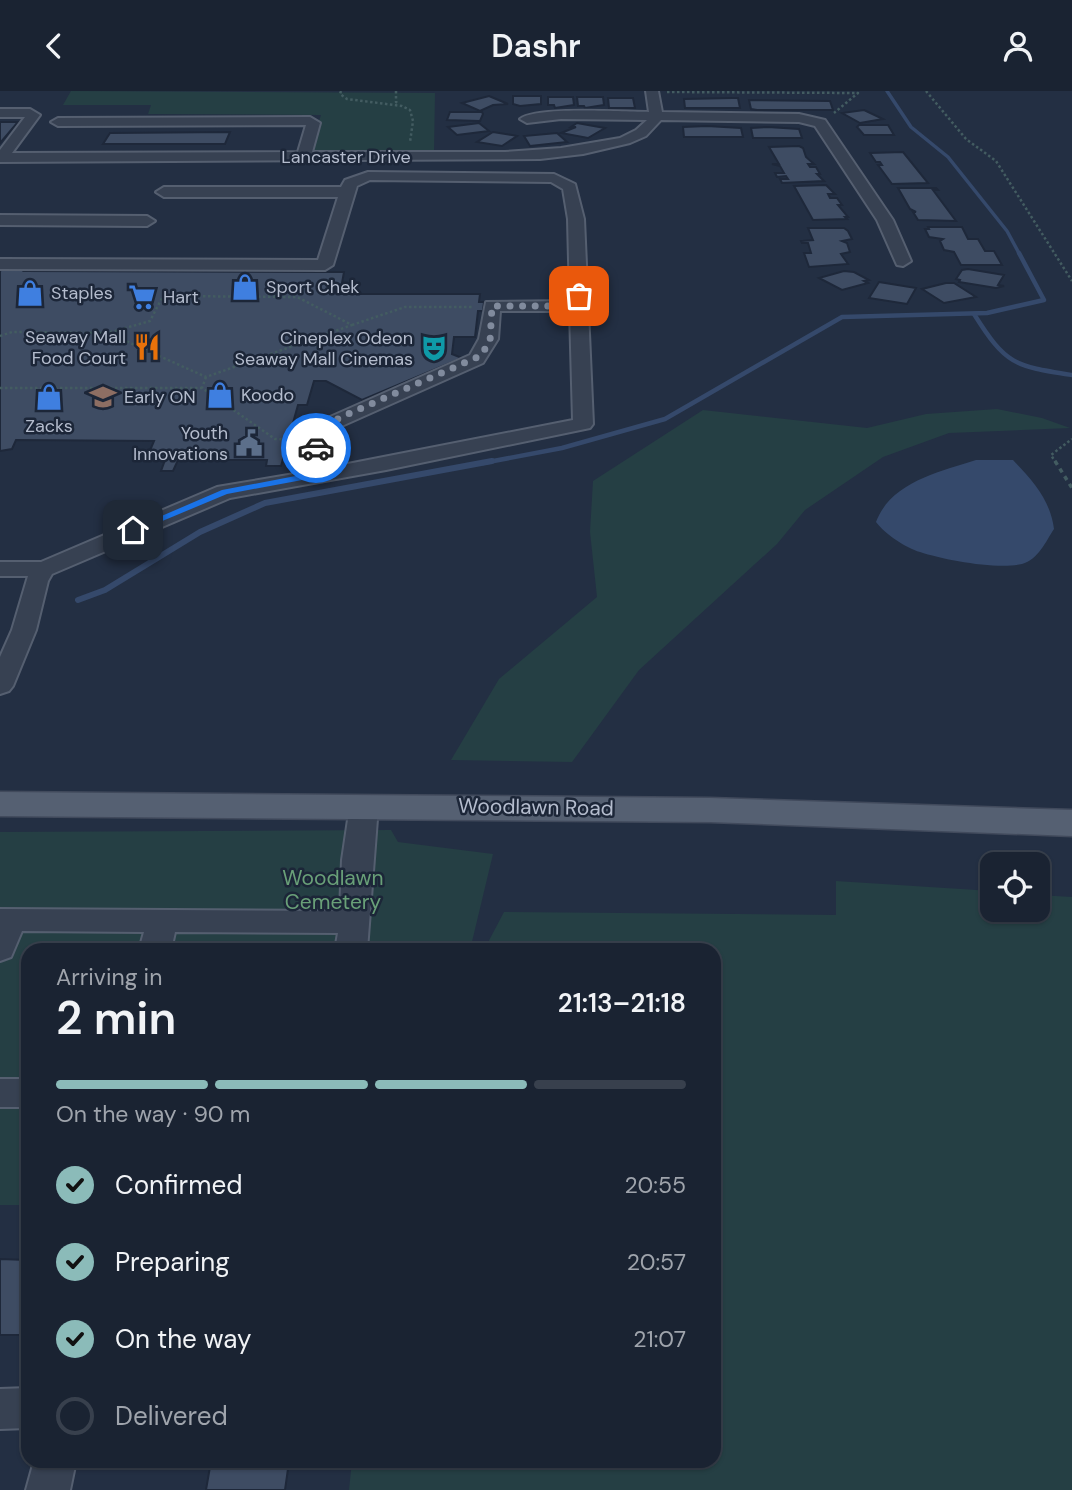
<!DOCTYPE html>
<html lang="en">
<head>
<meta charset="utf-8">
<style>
  :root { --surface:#1a2332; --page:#232b3a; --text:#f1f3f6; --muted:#9fa4ac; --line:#38404d; --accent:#8bbbb9 }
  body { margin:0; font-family:"DM Sans",sans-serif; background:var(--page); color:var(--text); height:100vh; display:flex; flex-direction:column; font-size:26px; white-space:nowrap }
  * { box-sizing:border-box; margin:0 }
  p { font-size:23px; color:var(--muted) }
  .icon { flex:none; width:38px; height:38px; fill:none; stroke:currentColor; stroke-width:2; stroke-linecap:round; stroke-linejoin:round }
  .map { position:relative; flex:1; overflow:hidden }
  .panel { position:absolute; left:21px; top:852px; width:700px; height:525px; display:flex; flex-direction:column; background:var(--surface); border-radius:21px; box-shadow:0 2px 5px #0004,0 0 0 2px var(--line) }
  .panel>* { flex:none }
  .controls { position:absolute; left:980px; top:761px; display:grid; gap:14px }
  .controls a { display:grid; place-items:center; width:70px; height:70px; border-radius:14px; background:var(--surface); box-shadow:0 2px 5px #0004,0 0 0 2px var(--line); font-size:35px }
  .pin { position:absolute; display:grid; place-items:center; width:60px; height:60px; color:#fff; margin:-30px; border-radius:14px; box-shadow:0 4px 10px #0006 }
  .courier { position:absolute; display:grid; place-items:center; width:70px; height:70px; margin:-35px; border:5px solid #1a73e8; border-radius:50%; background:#fff; color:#222; box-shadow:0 2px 9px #0007 }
  .overview em { font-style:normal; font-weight:600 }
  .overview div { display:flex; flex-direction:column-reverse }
  .overview { display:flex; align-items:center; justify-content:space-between; height:119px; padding:0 35px }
  h1 { font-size:46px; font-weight:600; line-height:52px }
  .bar { display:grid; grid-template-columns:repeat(4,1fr); gap:10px 7px; align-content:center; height:84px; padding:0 35px }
  .bar i { height:9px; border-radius:5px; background:var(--line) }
  .bar .on { background:var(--accent) }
  .bar p { grid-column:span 4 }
  ol { padding:0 35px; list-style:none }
  li { display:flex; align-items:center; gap:21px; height:77px }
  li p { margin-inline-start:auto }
  li .icon { padding:7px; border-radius:50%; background:var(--accent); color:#111; stroke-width:4 }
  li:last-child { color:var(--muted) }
  li i { width:38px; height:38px; border:4px solid var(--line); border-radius:50% }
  header { display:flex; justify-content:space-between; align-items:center; height:91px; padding:0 35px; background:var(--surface); font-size:32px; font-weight:600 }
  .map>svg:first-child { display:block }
  .green { fill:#253f44 }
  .water { fill:#35496b }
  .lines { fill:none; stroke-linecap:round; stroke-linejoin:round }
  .stream-far2 { stroke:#35496b; stroke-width:3.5 }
  .stream-far1 { stroke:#35496b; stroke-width:4.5 }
  .stream { stroke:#35496b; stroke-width:6 }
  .building { fill:#3e4c63; stroke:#1e283a; stroke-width:2 }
  .minor-casing { stroke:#555f70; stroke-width:4 }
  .major-casing { stroke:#414a5c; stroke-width:3 }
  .path-far1 { stroke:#435c61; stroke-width:2.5; stroke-dasharray:2.5 2.5; stroke-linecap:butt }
  .path { stroke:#435c61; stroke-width:3.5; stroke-dasharray:4.5 4.5; stroke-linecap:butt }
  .minor { fill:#374152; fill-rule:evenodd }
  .major { fill:#556072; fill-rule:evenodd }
  .route { fill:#1a73e8 }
  .done { stroke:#818b9d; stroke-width:7; stroke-dasharray:0 12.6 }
  .labels { text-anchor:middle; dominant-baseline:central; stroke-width:5; stroke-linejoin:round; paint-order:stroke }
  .far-street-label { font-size:18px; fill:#b4bccd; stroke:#1c2638 }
  .far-poi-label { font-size:18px; fill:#b4bccd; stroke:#1c2638; text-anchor:start }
  .street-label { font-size:21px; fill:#b4bccd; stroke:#1c2638 }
  .park-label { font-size:21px; fill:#69a078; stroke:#1c2638 }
</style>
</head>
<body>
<header><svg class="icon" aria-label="back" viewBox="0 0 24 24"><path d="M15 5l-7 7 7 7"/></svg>Dashr<svg class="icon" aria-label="person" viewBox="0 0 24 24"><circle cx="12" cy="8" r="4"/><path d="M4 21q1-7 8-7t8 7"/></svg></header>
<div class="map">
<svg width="1072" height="1399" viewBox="0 0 1072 1399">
  <rect width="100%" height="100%" fill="#232f43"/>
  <g class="green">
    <path d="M 71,0 L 435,2 L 434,61 L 309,60 L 321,24 L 148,23 L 151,14 L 63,14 Z"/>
    <path d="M 997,318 L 1042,327 L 1070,337 L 949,342 L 883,366 L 805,419 L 777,453 L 639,579 L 572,671 L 451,669 L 499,588 L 597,506 L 590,441 L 593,390 L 703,319 L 867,337 L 926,323 Z"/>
    <path d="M 391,739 L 398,751 L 493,763 L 470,859 L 28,859 L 28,1114 L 0,1114 L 0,741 Z"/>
    <path d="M 836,790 L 992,800 L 992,819 L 1038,819 L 1038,804 L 1072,806 L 1072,1399 L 349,1399 L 352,1370 L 714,1370 L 714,859 L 484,859 L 504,821 L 836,824 Z"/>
  </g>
  <path class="water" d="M 976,369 L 1013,369 C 1033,390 1050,408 1054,438 C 1046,450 1038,469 1022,473 C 998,479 944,469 920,461 C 906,457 885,443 876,431 C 891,391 939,381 976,369 Z"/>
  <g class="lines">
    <path class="stream-far2" d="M 887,0 L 911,36 L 948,66 L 1007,140 L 1020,164"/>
    <g class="stream-far1">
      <path d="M 974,223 C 1006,274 1014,275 1072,284"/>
      <path d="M 483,372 L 562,357 L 665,328 L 842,226 L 987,222 L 1044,209 L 1019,162"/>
    </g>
    <path class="stream" d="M 78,509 L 105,499 L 200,441 L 265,412 L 492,370"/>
  </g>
  <g class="building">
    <path d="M 489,5 L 508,13 L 493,14 L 480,20 L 462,12 Z"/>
    <path d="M 513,5 L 541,5 L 541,13 L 520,15 L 513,13 Z"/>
    <path d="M 548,6 L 573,6 L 574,14 L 555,17 L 554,14 L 548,14 Z"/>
    <path d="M 577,6 L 603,6 L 604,14 L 585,17 L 584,15 L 578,15 Z"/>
    <path d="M 608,7 L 633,7 L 635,17 L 609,17 Z"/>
    <path d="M 732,7 L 738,7 L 740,17 L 685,17 L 684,8 Z"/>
    <path d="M 749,9 L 830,10 L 833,19 L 757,19 L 751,18 Z"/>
    <path d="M 864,19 L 883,28 L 860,32 L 842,22 Z"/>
    <path d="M 450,21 L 482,21 L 483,23 L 480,30 L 447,29 Z"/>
    <path d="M 0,31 L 18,31 L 0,52 Z"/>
    <path d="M 479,32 L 489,40 L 457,44 L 448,36 Z"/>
    <path d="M 577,32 L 588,34 L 605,37 L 588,47 L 561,42 L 576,36 L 571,36 Z"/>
    <path d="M 859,34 L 888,34 L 894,44 L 864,44 L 857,36 Z"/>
    <path d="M 707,35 L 741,37 L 743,46 L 684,46 L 683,36 Z"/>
    <path d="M 768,36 L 799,38 L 802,47 L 753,47 L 751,37 Z"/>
    <path d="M 230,41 L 225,53 L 103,53 L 110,42 Z"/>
    <path d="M 493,41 L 512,44 L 517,45 L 502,55 L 477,51 Z"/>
    <path d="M 557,42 L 567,51 L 530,55 L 524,45 Z"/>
    <path d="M 799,55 L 803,57 L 806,66 L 814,73 L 808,73 L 810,76 L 816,76 L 820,83 L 817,83 L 824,90 L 782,92 L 780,88 L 788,88 L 786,85 L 777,86 L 775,82 L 784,82 L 780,75 L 772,73 L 779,73 L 769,56 Z"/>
    <path d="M 903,61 L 928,92 L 892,93 L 878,74 L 882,74 L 880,71 L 876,71 L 870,62 Z"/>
    <path d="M 826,94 L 835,103 L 828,103 L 830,107 L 837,107 L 842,114 L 838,114 L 848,126 L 845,126 L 847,128 L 813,129 L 794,95 Z"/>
    <path d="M 898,97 L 936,97 L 938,99 L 933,99 L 956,130 L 918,129 L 913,121 L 916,121 L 910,118 Z"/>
    <path d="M 928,136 L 962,136 L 968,148 L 978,148 L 985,160 L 994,160 L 1002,174 L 961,174 L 954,161 L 944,159 L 940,150 L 943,148 L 929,146 L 925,138 L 929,138 Z"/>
    <path d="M 808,137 L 844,137 L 848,140 L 852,148 L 842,150 L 847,152 L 850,161 L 841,163 L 848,173 L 809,176 L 804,162 L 811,162 L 808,152 L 802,152 L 801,150 L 813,149 Z"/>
    <path d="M 6,176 L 27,176 L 24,180 L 344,181 L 340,203 L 480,203 L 479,211 L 484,211 L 483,220 L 478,220 L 475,246 L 454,246 L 452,263 L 462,267 L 362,309 L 326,290 L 314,290 L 307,314 L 298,314 L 281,375 L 266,375 L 267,369 L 178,369 L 173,380 L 161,380 L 165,369 L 146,369 L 154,350 L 16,349 L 12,358 L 0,360 L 0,180 Z"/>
    <path d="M 968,178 L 1004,184 L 998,194 L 1004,195 L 996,197 L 959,191 L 960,189 L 956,188 L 962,179 Z"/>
    <path d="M 844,180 L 854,181 L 869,189 L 864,190 L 868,192 L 842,199 L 819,187 Z"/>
    <path d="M 879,191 L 916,197 L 907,213 L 869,207 Z"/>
    <path d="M 946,192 L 954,192 L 976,206 L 944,212 L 922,198 Z"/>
    <path d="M 0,1168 L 28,1169 L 28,1244 L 0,1244 Z"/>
    <path d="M 211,1370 L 289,1371 L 285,1399 L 206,1399 Z"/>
  </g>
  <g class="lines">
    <defs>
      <g id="minor">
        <path d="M 646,0 L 658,0 L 662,21 L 799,23 L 825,29 L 893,129 L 911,170 L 903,175 L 897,174 L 877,129 L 815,35 L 799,31 L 661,29 L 646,45 L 630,52 L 583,63 L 540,68 L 0,71 L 0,59 L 25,26 L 0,26 L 0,18 L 30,18 L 40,24 L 12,62 L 298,61 L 306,34 L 58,35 L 51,31 L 58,27 L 310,26 L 320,32 L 312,61 L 505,61 L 561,57 L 620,47 L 636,39 L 647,29 L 561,28 L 527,32 L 520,28 C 536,15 624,21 649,21 Z"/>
        <path d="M 368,81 L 554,83 L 575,93 L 584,128 L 593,333 L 590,337 L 386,379 L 230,407 L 52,483 L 48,490 L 36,539 L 13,595 L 9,600 L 0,603 L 0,566 L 12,539 L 28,485 L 0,485 L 0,471 L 41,471 L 217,396 L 300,382 L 309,347 L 321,330 L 470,264 L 479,248 L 486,211 L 570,210 L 568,128 L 563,98 L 551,91 L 370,89 L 357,95 L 333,174 L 325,179 L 0,178 L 0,168 L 318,169 L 338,106 L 164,106 L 156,101 L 164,96 L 341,96 L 345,89 ZM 500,220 L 570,220 L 573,329 L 322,378 L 329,347 L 335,338 L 483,272 L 498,248 Z"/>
        <path d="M 0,124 L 147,125 L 155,130 L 147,135 L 0,134 Z"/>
        <path d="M 364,706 L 374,708 L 378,715 L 367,859 L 335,859 L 338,842 L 175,841 L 171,859 L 139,859 L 144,841 L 22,840 L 11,866 L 0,870 L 0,818 L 340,820 L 342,769 L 350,715 L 354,708 Z"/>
        <rect x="0" y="988" width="28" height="28"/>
        <path d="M 28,1297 L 28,1337 L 0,1338 L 0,1298 Z"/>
        <path d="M 34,1370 L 76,1370 L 70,1399 L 26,1399 Z"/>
      </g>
      <path id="major" d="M 0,701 L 710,707 L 1072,719 L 1072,745 L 710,731 L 0,725 Z"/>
    </defs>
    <use href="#minor" class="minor-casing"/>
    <use href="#major" class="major-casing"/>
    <g class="path-far1">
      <path d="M 341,0 L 340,3 L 347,8 L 402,15 L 410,19 L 413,30 L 410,51"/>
      <path d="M 396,0 L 396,11 L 399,13"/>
      <path d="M 926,0 L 966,48 L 996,70 L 1072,190"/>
      <path d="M 667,1 L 858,2 L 834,22"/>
      <path d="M 163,205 L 297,206 L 352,234 L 206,286 L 108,242 L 150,230 Z"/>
      <path d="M 352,234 L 405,216 L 474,216"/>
      <path d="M 0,245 L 12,241 L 108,242"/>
      <path d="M 206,286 L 202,297 L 275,348 L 300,349"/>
      <path d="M 0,297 L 202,297"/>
      <path d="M 1056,372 L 1051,364 L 1072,348"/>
    </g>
    <path class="path" d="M 1055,370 L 1072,397"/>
    <use href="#minor" class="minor"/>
    <use href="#major" class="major"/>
  </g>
  <path class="route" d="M 313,355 L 321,357 L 313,387 L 227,403 L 136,441 L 129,439 L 222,399 L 306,383 Z"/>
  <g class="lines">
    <path class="done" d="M 316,357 L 323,339 L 339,327 L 480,265 L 490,251 L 492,215 L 579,215 L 579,205"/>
  </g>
  <defs>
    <symbol id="shop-bare" viewBox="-9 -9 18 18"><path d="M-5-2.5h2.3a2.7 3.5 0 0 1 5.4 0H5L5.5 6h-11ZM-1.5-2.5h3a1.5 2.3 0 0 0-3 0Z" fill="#3f7fe0" stroke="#1c2638" stroke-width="2.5" paint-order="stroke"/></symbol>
    <symbol id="supermarket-bare" viewBox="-9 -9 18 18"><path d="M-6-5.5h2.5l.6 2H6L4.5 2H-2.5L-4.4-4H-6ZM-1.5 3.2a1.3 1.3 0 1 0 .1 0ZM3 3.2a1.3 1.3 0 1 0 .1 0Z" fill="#3f7fe0" stroke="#1c2638" stroke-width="2.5" paint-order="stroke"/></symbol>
    <symbol id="restaurant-bare" viewBox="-9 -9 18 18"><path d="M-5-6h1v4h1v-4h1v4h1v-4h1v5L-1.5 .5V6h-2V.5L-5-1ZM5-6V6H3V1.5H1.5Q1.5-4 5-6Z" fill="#e8710a" stroke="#1c2638" stroke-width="2.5" paint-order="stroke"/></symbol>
    <symbol id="theatre-bare" viewBox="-9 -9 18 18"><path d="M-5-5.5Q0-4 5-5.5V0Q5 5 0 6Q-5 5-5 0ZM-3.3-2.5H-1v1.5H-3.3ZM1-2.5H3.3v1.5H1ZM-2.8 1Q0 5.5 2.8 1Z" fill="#0f9aa8" stroke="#1c2638" stroke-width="2.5" paint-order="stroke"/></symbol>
    <symbol id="school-bare" viewBox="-9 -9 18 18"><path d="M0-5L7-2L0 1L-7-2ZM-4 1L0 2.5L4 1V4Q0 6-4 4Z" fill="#8d6e63" stroke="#1c2638" stroke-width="2.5" paint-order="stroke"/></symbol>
    <symbol id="civic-bare" viewBox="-9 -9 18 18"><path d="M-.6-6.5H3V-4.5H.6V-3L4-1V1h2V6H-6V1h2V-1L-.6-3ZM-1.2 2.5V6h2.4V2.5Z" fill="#5c6f8a" stroke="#1c2638" stroke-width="2.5" paint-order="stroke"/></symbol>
  </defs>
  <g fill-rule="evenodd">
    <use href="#shop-bare" x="226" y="177" width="38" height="38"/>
    <use href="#shop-bare" x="11" y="183" width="38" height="38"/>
    <use href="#supermarket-bare" x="123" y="187" width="38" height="38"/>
    <use href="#restaurant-bare" x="128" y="237" width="38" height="38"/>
    <use href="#theatre-bare" x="415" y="238" width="38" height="38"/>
    <use href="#shop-bare" x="201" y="285" width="38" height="38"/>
    <use href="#shop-bare" x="30" y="287" width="38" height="38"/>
    <use href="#school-bare" x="84" y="287" width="38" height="38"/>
    <use href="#civic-bare" x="230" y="333" width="38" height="38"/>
  </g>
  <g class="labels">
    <g class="far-street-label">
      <text x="346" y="66">Lancaster Drive</text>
    </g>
    <g class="far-poi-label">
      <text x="266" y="196">Sport Chek</text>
      <text x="51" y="202">Staples</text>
      <text x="163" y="206">Hart</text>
      <text x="126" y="246" text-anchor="end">Seaway Mall<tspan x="126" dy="21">Food Court</tspan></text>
      <text x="413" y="247" text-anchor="end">Cineplex Odeon<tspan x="413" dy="21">Seaway Mall Cinemas</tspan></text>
      <text x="241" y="304">Koodo</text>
      <text x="124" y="306">Early ON</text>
      <text x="49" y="335" text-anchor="middle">Zacks</text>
      <text x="228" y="342" text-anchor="end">Youth<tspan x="228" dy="21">Innovations</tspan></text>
    </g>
    <g class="street-label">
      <text transform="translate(536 716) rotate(1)">Woodlawn Road</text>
    </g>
    <g class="park-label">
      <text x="333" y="787">Woodlawn<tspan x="333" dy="24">Cemetery</tspan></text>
    </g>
  </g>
</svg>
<div class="controls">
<a><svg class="icon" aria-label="locate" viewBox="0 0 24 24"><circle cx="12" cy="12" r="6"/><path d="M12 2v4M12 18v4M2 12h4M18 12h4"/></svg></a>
</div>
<div class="pin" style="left:579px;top:205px;background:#ea580c"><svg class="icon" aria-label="bag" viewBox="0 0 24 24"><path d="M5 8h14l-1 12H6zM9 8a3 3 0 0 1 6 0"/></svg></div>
<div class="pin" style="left:133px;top:439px;background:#1f2937"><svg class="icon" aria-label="home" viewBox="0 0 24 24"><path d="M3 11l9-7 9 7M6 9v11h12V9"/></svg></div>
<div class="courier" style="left:316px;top:357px"><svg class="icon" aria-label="car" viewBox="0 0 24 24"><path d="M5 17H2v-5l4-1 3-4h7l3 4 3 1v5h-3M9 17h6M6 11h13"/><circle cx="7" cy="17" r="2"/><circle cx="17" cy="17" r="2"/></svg></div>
<section class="panel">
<div class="overview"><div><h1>2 min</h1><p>Arriving in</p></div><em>21:13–21:18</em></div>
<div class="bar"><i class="on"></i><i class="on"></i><i class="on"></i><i></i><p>On the way · 90 m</p></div>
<ol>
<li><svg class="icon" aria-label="check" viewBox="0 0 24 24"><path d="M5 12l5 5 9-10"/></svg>Confirmed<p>20:55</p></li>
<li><svg class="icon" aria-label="check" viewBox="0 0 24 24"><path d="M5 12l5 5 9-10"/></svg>Preparing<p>20:57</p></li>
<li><svg class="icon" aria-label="check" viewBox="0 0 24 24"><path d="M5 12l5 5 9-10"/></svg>On the way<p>21:07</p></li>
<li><i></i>Delivered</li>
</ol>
</section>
</div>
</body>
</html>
